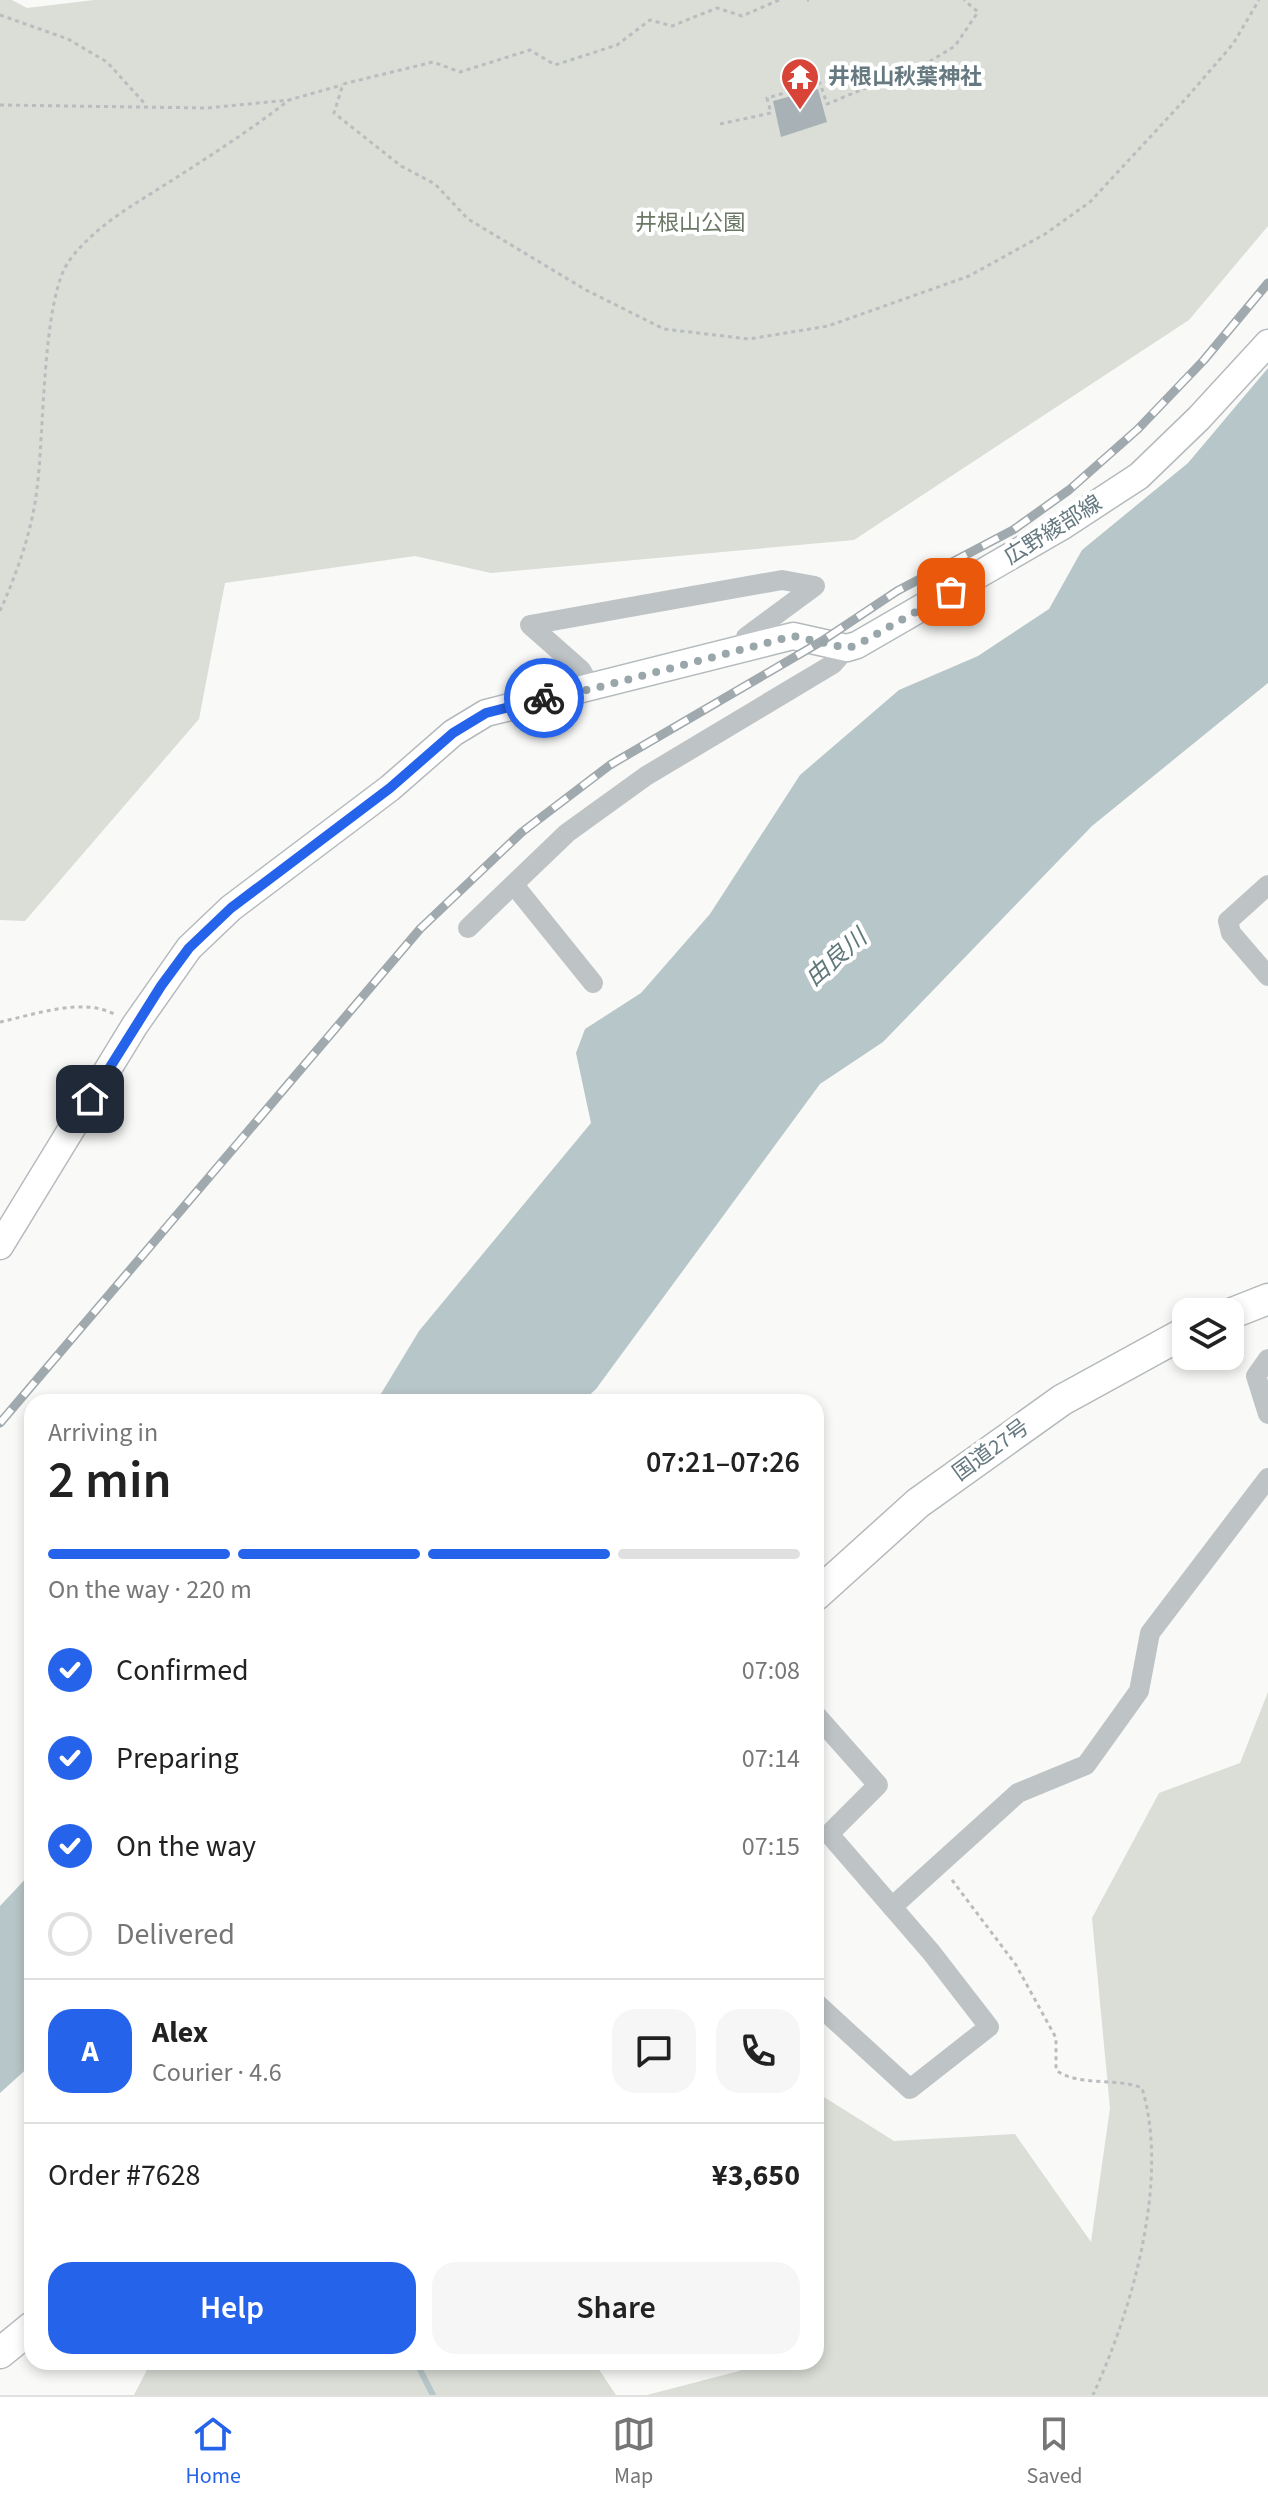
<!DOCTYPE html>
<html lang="en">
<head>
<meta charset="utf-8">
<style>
  :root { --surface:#fff; --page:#f6f6f6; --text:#222; --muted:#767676; --line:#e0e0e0; --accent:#2563eb }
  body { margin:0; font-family:"Source Sans 3","Noto Sans JP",sans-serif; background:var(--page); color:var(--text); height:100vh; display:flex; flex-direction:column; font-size:30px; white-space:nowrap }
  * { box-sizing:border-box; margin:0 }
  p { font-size:26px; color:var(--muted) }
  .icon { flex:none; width:44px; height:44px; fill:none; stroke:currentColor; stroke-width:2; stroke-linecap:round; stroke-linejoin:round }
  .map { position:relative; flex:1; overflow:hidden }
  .details { position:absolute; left:24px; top:1394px; width:800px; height:976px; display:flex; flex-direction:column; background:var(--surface); border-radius:24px; box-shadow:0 4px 12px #0003 }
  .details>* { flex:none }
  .fabs { position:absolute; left:1172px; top:1298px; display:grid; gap:16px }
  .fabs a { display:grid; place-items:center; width:72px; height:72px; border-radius:16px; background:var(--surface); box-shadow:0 4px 12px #0003; font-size:40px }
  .pin { position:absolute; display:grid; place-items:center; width:68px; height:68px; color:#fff; margin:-34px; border-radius:16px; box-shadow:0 4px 12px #0006 }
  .courier { position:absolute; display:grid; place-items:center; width:80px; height:80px; margin:-40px; border:6px solid #2563eb; border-radius:50%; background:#fff; color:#222; box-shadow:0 2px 10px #0007 }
  .head em { font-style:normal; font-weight:600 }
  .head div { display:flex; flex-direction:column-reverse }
  .head { display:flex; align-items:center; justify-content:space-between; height:136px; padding:0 24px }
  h1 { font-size:52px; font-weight:600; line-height:60px }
  .bar { display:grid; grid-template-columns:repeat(4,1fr); gap:12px 8px; align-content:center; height:96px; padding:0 24px }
  .bar i { height:10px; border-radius:6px; background:var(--line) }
  .bar .on { background:var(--accent) }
  .bar p { grid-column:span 4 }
  .line { display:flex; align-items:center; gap:20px; padding:0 24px; border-top:2px solid var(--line) }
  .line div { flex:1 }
  .round { display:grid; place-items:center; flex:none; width:84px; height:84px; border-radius:24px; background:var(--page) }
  ol { padding:0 24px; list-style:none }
  li { display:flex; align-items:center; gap:24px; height:88px }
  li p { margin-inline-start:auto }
  li .icon { padding:8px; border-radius:50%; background:var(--accent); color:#fff; stroke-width:4 }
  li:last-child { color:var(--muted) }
  li i { width:44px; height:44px; border:4px solid var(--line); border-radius:50% }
  .primary-button { display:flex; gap:16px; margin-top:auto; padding:16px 24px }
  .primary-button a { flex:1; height:92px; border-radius:24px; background:var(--accent); color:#fff; font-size:32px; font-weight:600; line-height:92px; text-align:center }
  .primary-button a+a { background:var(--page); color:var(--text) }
  .menu { display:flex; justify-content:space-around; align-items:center; height:112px; border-top:2px solid var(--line); background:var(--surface); font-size:22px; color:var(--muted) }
  .menu a { display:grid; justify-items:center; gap:4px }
  .menu .on { color:var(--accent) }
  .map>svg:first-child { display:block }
  .green { fill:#daded6 }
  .water { fill:#b7c6c8 }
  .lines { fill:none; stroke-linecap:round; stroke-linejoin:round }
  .stream { stroke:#b7c6c8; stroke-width:6 }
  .building { fill:#a8b2b6 }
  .major-casing { stroke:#b4babd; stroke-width:29 }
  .highway-casing { stroke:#b4b9bb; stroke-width:33 }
  .path { stroke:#b9bdbf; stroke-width:3; stroke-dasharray:4 4; stroke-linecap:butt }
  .minor { stroke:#bec4c6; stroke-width:20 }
  .major { stroke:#fff; stroke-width:26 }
  .highway { stroke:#fff; stroke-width:30 }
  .rail-casing { stroke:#a0a9ad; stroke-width:9 }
  .rail { stroke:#fff; stroke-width:6; stroke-dasharray:18; stroke-linecap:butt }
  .done { stroke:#99a6aa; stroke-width:8; stroke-dasharray:0 14.4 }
  .route { stroke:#2563eb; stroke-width:10 }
  .labels { text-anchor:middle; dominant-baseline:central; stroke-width:8; stroke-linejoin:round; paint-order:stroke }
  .poi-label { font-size:22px; font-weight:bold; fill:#667980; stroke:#fff; text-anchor:start }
  .park-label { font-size:22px; fill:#6b7865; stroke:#fff }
  .street-label { font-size:22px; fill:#667980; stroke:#fff }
  .water-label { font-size:24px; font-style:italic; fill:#60777a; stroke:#fff }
</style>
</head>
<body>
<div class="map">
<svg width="1268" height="2395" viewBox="0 0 1268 2395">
  <rect width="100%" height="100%" fill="#f9f9f7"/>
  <g class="green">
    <path d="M 0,0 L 12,0 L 27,8 L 94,0 L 1268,0 L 1268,226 L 1189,320 L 854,540 L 491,573 L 415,556 L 225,583 L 199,719 L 25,921 L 0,920 Z"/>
    <path d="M 1268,1692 L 1268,2395 L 647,2395 L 739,2371 L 753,2362 L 816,2362 L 816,2092 L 894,2141 L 1015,2134 L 1091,2242 L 1110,2108 L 1092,1918 L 1159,1793 L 1240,1763 Z"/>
    <path d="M 151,2362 L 594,2362 L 616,2395 L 134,2395 Z"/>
  </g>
  <g class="water">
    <path d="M 1268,368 L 1268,683 L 1092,826 L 883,1042 L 820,1084 L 596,1389 L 582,1402 L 376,1402 L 419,1331 L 591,1123 L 576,1053 L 585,1029 L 641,993 L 710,914 L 800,775 L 899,690 L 978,656 L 1049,609 L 1082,550 L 1188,463 Z"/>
    <path d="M 32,1872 L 32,2064 L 0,2093 L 0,1906 Z"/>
  </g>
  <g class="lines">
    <path class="stream" d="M 416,2362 L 433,2395"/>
  </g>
  <path class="building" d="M 818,89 L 827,122 L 781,137 L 773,101 Z"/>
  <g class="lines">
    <defs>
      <path id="major" d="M 0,1246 L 135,1025 L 189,948 L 231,908 L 390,788 L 453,733 L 486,713 L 793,636 L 847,648 L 857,645 L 1061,527 L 1139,476 L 1199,418 L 1268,343"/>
      <g id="highway">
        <path d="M 1230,1314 L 1268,1299"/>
        <path d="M 816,1595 L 918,1503 L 1062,1400 L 1186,1332"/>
        <path d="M 0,2353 L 32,2327"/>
      </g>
    </defs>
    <use href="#major" class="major-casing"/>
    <use href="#highway" class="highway-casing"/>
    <g class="path">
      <path d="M 779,0 L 742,16 L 717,8 L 672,26 L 650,20 L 617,45 L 555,65 L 530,50 L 460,72 L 433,62 L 343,84 L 334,113 L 401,166 L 435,184 L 468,219 L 586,290 L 664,329 L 749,339 L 828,326 L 969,276 L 1045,234 L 1090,202 L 1189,95 L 1233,44 L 1259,0"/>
      <path d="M 807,0 L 809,0"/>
      <path d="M 0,15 L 68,39 L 107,62 L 146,105"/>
      <path d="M 0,105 L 207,108 L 289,100 L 342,85"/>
      <path d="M 720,124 L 771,113 L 767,98 L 820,83 L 827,104 L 929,62 L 955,46 L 978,12 L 964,0"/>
      <path d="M 0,611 C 17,573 32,531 37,489 C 44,438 42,298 69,261 C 95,225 137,203 174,179 C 213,154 252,129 289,100"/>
      <path d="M 0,1022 C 33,1015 82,997 114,1014"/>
      <path d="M 952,1880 L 1016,1965 L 1056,2038 L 1056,2070 C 1078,2087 1116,2077 1142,2088 C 1170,2180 1132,2310 1093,2395"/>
    </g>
    <g class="minor">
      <path d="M 592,689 L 581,670 L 530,625 L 782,580 L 815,586 L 746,637 L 753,649"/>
      <path d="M 514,885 L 593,983"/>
      <path d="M 1268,885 L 1228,921 L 1231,933 L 1268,976"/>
      <path d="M 468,928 L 567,833 L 646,776 L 833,664 L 847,648"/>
      <path d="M 1268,1359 L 1256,1376 L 1268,1414"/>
      <path d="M 816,1715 L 878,1785 L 829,1834 L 931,1952 L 989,2027 L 910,2089 L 816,2003"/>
      <path d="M 892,1907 L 1018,1793 L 1086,1765 L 1139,1691 L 1150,1633 L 1268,1478"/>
    </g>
    <use href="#major" class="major"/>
    <use href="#highway" class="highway"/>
    <defs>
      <path id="rail" d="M 0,1423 L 420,929 L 522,832 L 610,765 L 822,641 L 897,591 L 1013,530 L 1069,490 L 1138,429 L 1204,360 L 1268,283"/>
    </defs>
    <use href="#rail" class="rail-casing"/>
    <use href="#rail" class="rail"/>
  </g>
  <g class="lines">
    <path class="done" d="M 544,698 L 592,689 L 793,636 L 847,648 L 857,645 L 951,592"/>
    <path class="route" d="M 90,1099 L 161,986 L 189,948 L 231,908 L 390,788 L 453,733 L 486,713 L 544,698"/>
  </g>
  <defs>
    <symbol id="temple-pin" viewBox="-11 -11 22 30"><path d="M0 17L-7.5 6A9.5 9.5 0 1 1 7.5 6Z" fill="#d84438" stroke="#fff"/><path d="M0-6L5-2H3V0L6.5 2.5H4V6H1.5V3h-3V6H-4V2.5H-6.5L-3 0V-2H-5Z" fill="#fff"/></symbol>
  </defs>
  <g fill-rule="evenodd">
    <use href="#temple-pin" x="778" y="55" width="44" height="60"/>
  </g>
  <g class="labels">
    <g class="poi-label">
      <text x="828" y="77">井根山秋葉神社</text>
    </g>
    <g class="park-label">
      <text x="690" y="223">井根山公園</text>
    </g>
    <g class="street-label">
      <text transform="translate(1053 530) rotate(-32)">広野綾部線</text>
      <text transform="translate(991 1450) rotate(-36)">国道27号</text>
    </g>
    <g class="water-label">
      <text transform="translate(836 958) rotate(-41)">由良川</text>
    </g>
  </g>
</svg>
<div class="fabs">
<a><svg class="icon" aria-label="layers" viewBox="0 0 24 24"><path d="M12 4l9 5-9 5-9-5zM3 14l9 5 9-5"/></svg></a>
</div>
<div class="pin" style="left:951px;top:592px;background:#ea580c"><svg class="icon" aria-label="bag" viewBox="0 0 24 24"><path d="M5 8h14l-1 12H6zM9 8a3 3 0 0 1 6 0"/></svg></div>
<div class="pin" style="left:90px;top:1099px;background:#1f2937"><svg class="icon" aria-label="home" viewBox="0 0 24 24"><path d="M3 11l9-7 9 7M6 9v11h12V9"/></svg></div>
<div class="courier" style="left:544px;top:698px"><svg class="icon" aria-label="bike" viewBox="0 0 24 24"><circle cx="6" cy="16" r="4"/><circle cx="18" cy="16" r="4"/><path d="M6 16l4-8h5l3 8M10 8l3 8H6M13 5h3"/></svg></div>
<section class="details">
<div class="head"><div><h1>2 min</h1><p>Arriving in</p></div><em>07:21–07:26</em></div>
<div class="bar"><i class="on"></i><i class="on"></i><i class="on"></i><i></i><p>On the way · 220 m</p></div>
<ol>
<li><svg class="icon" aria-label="check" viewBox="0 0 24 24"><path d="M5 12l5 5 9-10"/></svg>Confirmed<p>07:08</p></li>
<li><svg class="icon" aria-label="check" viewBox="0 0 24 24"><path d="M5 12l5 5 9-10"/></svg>Preparing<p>07:14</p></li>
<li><svg class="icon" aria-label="check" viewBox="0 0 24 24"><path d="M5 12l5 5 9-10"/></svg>On the way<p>07:15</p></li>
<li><i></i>Delivered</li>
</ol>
<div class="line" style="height:144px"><b class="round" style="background:var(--accent);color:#fff">A</b><div><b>Alex</b><p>Courier · 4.6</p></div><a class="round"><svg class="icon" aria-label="chat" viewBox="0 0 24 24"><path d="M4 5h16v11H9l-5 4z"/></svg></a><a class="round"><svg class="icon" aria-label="phone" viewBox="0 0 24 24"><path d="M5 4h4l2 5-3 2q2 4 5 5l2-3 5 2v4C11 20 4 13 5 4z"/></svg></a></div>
<div class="line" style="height:104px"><div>Order #7628</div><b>¥3,650</b></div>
<div class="primary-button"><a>Help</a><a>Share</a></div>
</section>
</div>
<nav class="menu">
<a class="on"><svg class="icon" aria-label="home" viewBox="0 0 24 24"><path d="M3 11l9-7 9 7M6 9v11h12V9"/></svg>Home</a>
<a><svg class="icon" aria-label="map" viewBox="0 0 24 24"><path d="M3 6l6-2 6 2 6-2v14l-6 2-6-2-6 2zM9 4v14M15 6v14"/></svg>Map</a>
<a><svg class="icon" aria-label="saved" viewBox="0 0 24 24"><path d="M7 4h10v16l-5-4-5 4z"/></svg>Saved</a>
</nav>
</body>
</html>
